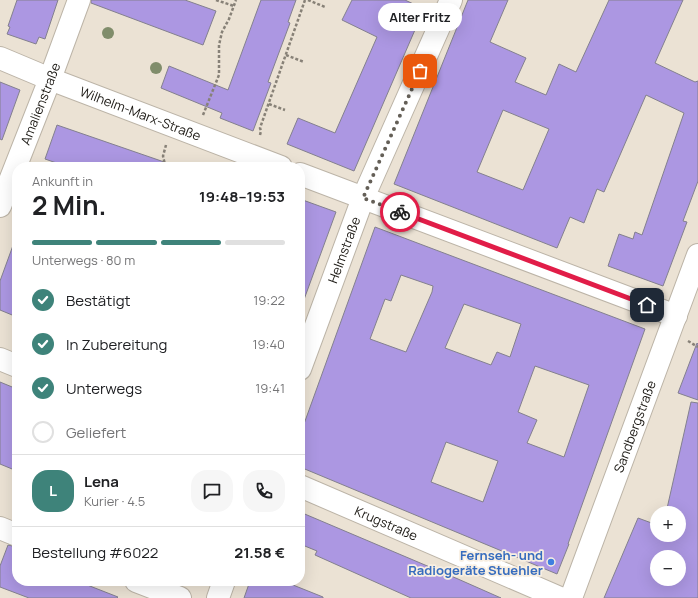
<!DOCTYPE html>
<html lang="de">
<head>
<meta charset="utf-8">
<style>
  :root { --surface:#fff; --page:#f6f6f6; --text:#202124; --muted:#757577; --line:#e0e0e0; --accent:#3e837a }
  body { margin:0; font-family:Manrope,sans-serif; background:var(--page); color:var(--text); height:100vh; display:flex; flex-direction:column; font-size:15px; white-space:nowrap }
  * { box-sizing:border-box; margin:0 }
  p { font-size:13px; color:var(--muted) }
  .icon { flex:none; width:22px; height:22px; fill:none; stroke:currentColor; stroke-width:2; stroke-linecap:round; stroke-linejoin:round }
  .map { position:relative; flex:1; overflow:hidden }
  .details { position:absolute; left:12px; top:162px; width:293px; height:424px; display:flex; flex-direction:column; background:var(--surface); border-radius:16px; box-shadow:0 4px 16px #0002 }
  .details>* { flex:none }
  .buttons { position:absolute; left:650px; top:506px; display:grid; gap:8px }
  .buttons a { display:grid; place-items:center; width:36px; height:36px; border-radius:50%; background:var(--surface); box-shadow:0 4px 16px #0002; font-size:20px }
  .pin { position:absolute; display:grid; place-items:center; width:34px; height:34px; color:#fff; margin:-17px; border-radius:8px; box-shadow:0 2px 6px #0006 }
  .courier { position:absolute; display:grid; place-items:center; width:40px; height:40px; margin:-20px; border:3px solid #e11d48; border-radius:50%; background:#fff; color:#222; box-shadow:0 1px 5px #0007 }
  .bubble { position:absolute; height:28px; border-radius:14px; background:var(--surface); box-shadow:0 4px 16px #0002; font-size:13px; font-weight:700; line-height:28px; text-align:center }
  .overview em { font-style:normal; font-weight:700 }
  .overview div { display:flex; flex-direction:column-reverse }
  .overview { display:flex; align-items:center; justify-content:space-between; height:68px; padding:0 20px }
  h1 { font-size:26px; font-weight:700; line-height:30px }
  .bar { display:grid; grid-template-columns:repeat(4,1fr); gap:6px 4px; align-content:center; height:48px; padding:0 20px }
  .bar i { height:5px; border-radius:3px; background:var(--line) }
  .bar .current { background:var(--accent) }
  .bar p { grid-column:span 4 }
  .line { display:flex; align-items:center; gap:10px; padding:0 20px; border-top:1px solid var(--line) }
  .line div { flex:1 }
  .round { display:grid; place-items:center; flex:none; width:42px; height:42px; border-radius:16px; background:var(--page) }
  ol { padding:0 20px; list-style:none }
  li { display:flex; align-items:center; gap:12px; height:44px }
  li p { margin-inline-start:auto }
  li .icon { padding:4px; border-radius:50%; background:var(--accent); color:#fff; stroke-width:4 }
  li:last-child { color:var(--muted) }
  li i { width:22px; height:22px; border:2px solid var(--line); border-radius:50% }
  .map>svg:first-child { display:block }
  .building { fill:#ac97e2; stroke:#83808e; fill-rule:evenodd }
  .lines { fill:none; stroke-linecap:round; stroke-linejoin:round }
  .minor-casing { stroke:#bcb4a7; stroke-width:24 }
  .path { stroke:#878177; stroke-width:2.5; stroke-dasharray:3 2; stroke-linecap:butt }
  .minor { stroke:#fff; stroke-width:22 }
  .tree { fill:#808d6b }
  .done { stroke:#645f57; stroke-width:4; stroke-dasharray:0 7.2 }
  .route { stroke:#e11d48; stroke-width:5 }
  .shop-dot { fill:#3f7fe0; stroke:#f8efe2; stroke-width:1.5 }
  .labels { text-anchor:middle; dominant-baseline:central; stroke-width:3.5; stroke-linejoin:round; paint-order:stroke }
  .street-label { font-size:13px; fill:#1b1813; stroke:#f8efe2 }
  .shop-label { font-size:13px; font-weight:bold; fill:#366cbe; stroke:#f8efe2; text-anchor:end }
</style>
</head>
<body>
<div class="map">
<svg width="698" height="598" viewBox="0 0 698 598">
  <rect width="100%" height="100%" fill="#ebe2d4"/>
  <g class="building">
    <path d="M 17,0 L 58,0 L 45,39 L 39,37 L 36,44 L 7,34 L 10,27 L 8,26 Z"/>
    <path d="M 91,0 L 185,0 L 216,11 L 203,45 L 91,3 Z"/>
    <path d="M 261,0 L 296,0 L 288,22 L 290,23 L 268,82 L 271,83 L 253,131 L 220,118 L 222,113 L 161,88 L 169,66 L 228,90 Z"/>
    <path d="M 352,0 L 405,0 L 424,9 L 354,171 L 287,144 L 298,118 L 335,133 L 377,37 L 342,20 Z"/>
    <path d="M 468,0 L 508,0 L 490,42 L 526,58 L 515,82 L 546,95 L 559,64 L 576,72 L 609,0 L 683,0 L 655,63 L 695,82 L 698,81 L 698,181 L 683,221 L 687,222 L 663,286 L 608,266 L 619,234 L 633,239 L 635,232 L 642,235 L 684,113 L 646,95 L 604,192 L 597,189 L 584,223 L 570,217 L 557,248 L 394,184 ZM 503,110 L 549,129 L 523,190 L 477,172 Z"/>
    <path d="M 0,82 L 20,90 L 2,140 L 0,139 Z"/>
    <path d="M 57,125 L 170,164 L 170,167 L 68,167 L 45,159 Z"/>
    <path d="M 300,199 L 336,212 L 302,305 L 300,305 Z"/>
    <path d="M 375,227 L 645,329 L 568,544 L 569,544 L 557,574 L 300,467 L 300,435 ZM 401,275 L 433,286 L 432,292 L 406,352 L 370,339 L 385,299 L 391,301 ZM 464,304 L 521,324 L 510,357 L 497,352 L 491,365 L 445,348 ZM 535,366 L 589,385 L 564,457 L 527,443 L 537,420 L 518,412 ZM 446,442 L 498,461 L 483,502 L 431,482 Z"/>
    <path d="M 15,240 L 17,241 L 17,317 L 0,310 L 0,281 Z"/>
    <path d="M 697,343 L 698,344 L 698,400 L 678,393 Z"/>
    <path d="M 0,382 L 17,389 L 17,471 L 0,464 Z"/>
    <path d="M 691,402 L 698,403 L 698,598 L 604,598 L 638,518 L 657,525 L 657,535 L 679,535 L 679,513 L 666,513 ZM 657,557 L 679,557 L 679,579 L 657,579 Z"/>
    <path d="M 300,512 L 458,579 L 501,598 L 411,598 L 315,555 L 317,551 L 300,544 Z"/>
    <path d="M 8,545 L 17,547 L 17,581 L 77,581 L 118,597 L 117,598 L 29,598 L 0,587 L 0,566 Z"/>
    <path d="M 250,581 L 283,581 L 323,597 L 323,598 L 244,598 Z"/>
  </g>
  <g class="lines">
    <defs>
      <g id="minor">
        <path id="s1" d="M 0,58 L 50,79 L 281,167"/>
        <path d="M 300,174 L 676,316"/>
        <path id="s2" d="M 0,206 L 50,79 L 79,0"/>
        <path d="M 0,359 L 17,366"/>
        <path id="s3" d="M 300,369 L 363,198 L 451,0"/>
        <path id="s4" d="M 300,486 L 560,598"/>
        <path d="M 0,528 L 17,535"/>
        <path d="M 136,581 L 180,598"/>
        <path d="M 218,598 L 224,581"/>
        <path id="s5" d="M 571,598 L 698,255"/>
      </g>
    </defs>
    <use href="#minor" class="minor-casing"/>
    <g class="path">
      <path d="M 216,0 L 234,6"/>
      <path d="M 308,0 L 325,7"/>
      <path d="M 286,55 L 304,62"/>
      <path d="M 269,104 L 285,110"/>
      <path d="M 203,115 L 219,75 L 219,45 L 222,32 L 229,19 L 236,0"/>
      <path d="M 260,135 L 261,131 L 260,128 L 305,0"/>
      <path d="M 164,167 L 165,165 L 163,156 L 166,145"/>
      <path d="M 688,341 L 698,347"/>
    </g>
    <use href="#minor" class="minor"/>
  </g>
  <g class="tree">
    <circle cx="108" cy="33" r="6"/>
    <circle cx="156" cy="68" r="6"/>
  </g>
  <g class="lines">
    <path class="done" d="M 400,212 L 363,198 L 420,71"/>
    <path class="route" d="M 400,212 L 647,305"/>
  </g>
  <circle class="shop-dot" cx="551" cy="562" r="4"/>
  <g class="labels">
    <g class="street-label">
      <text stroke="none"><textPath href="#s2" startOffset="110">Amalienstraße</textPath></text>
      <text stroke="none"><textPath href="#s1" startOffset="151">Wilhelm-Marx-Straße</textPath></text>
      <text stroke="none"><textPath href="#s3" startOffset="127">Helmstraße</textPath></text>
      <text stroke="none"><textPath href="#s5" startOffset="183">Sandbergstraße</textPath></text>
      <text stroke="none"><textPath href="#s4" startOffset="94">Krugstraße</textPath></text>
    </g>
    <g class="shop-label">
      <text x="543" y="555">Fernseh- und<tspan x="543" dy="15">Radiogeräte Stuehler</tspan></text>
    </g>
  </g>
</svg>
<div class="buttons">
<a>+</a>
<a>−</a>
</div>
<div class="pin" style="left:420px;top:71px;background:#ea580c"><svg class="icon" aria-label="bag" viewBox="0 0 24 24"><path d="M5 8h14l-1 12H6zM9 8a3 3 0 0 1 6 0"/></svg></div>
<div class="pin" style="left:647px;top:305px;background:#1f2937"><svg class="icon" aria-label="home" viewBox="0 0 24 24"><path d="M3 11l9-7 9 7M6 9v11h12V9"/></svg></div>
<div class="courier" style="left:400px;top:212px"><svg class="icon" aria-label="bike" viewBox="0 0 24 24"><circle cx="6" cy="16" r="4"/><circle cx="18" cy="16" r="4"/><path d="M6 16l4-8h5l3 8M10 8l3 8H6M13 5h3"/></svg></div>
<div class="bubble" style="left:378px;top:3px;width:84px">Alter Fritz</div>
<section class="details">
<div class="overview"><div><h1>2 Min.</h1><p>Ankunft in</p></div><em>19:48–19:53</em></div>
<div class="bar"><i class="current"></i><i class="current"></i><i class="current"></i><i></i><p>Unterwegs · 80 m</p></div>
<ol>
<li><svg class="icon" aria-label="check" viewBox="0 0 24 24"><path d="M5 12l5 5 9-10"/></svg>Bestätigt<p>19:22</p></li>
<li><svg class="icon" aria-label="check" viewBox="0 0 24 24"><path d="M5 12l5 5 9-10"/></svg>In Zubereitung<p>19:40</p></li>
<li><svg class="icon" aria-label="check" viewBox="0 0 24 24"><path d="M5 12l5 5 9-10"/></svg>Unterwegs<p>19:41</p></li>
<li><i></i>Geliefert</li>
</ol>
<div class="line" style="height:72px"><b class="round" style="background:var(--accent);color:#fff">L</b><div><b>Lena</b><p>Kurier · 4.5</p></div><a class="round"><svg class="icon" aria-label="chat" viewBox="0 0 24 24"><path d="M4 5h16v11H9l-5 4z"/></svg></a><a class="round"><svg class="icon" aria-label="phone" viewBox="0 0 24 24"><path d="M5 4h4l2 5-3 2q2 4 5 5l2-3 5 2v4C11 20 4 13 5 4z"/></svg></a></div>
<div class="line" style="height:52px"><div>Bestellung #6022</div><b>21.58 €</b></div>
</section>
</div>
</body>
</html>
